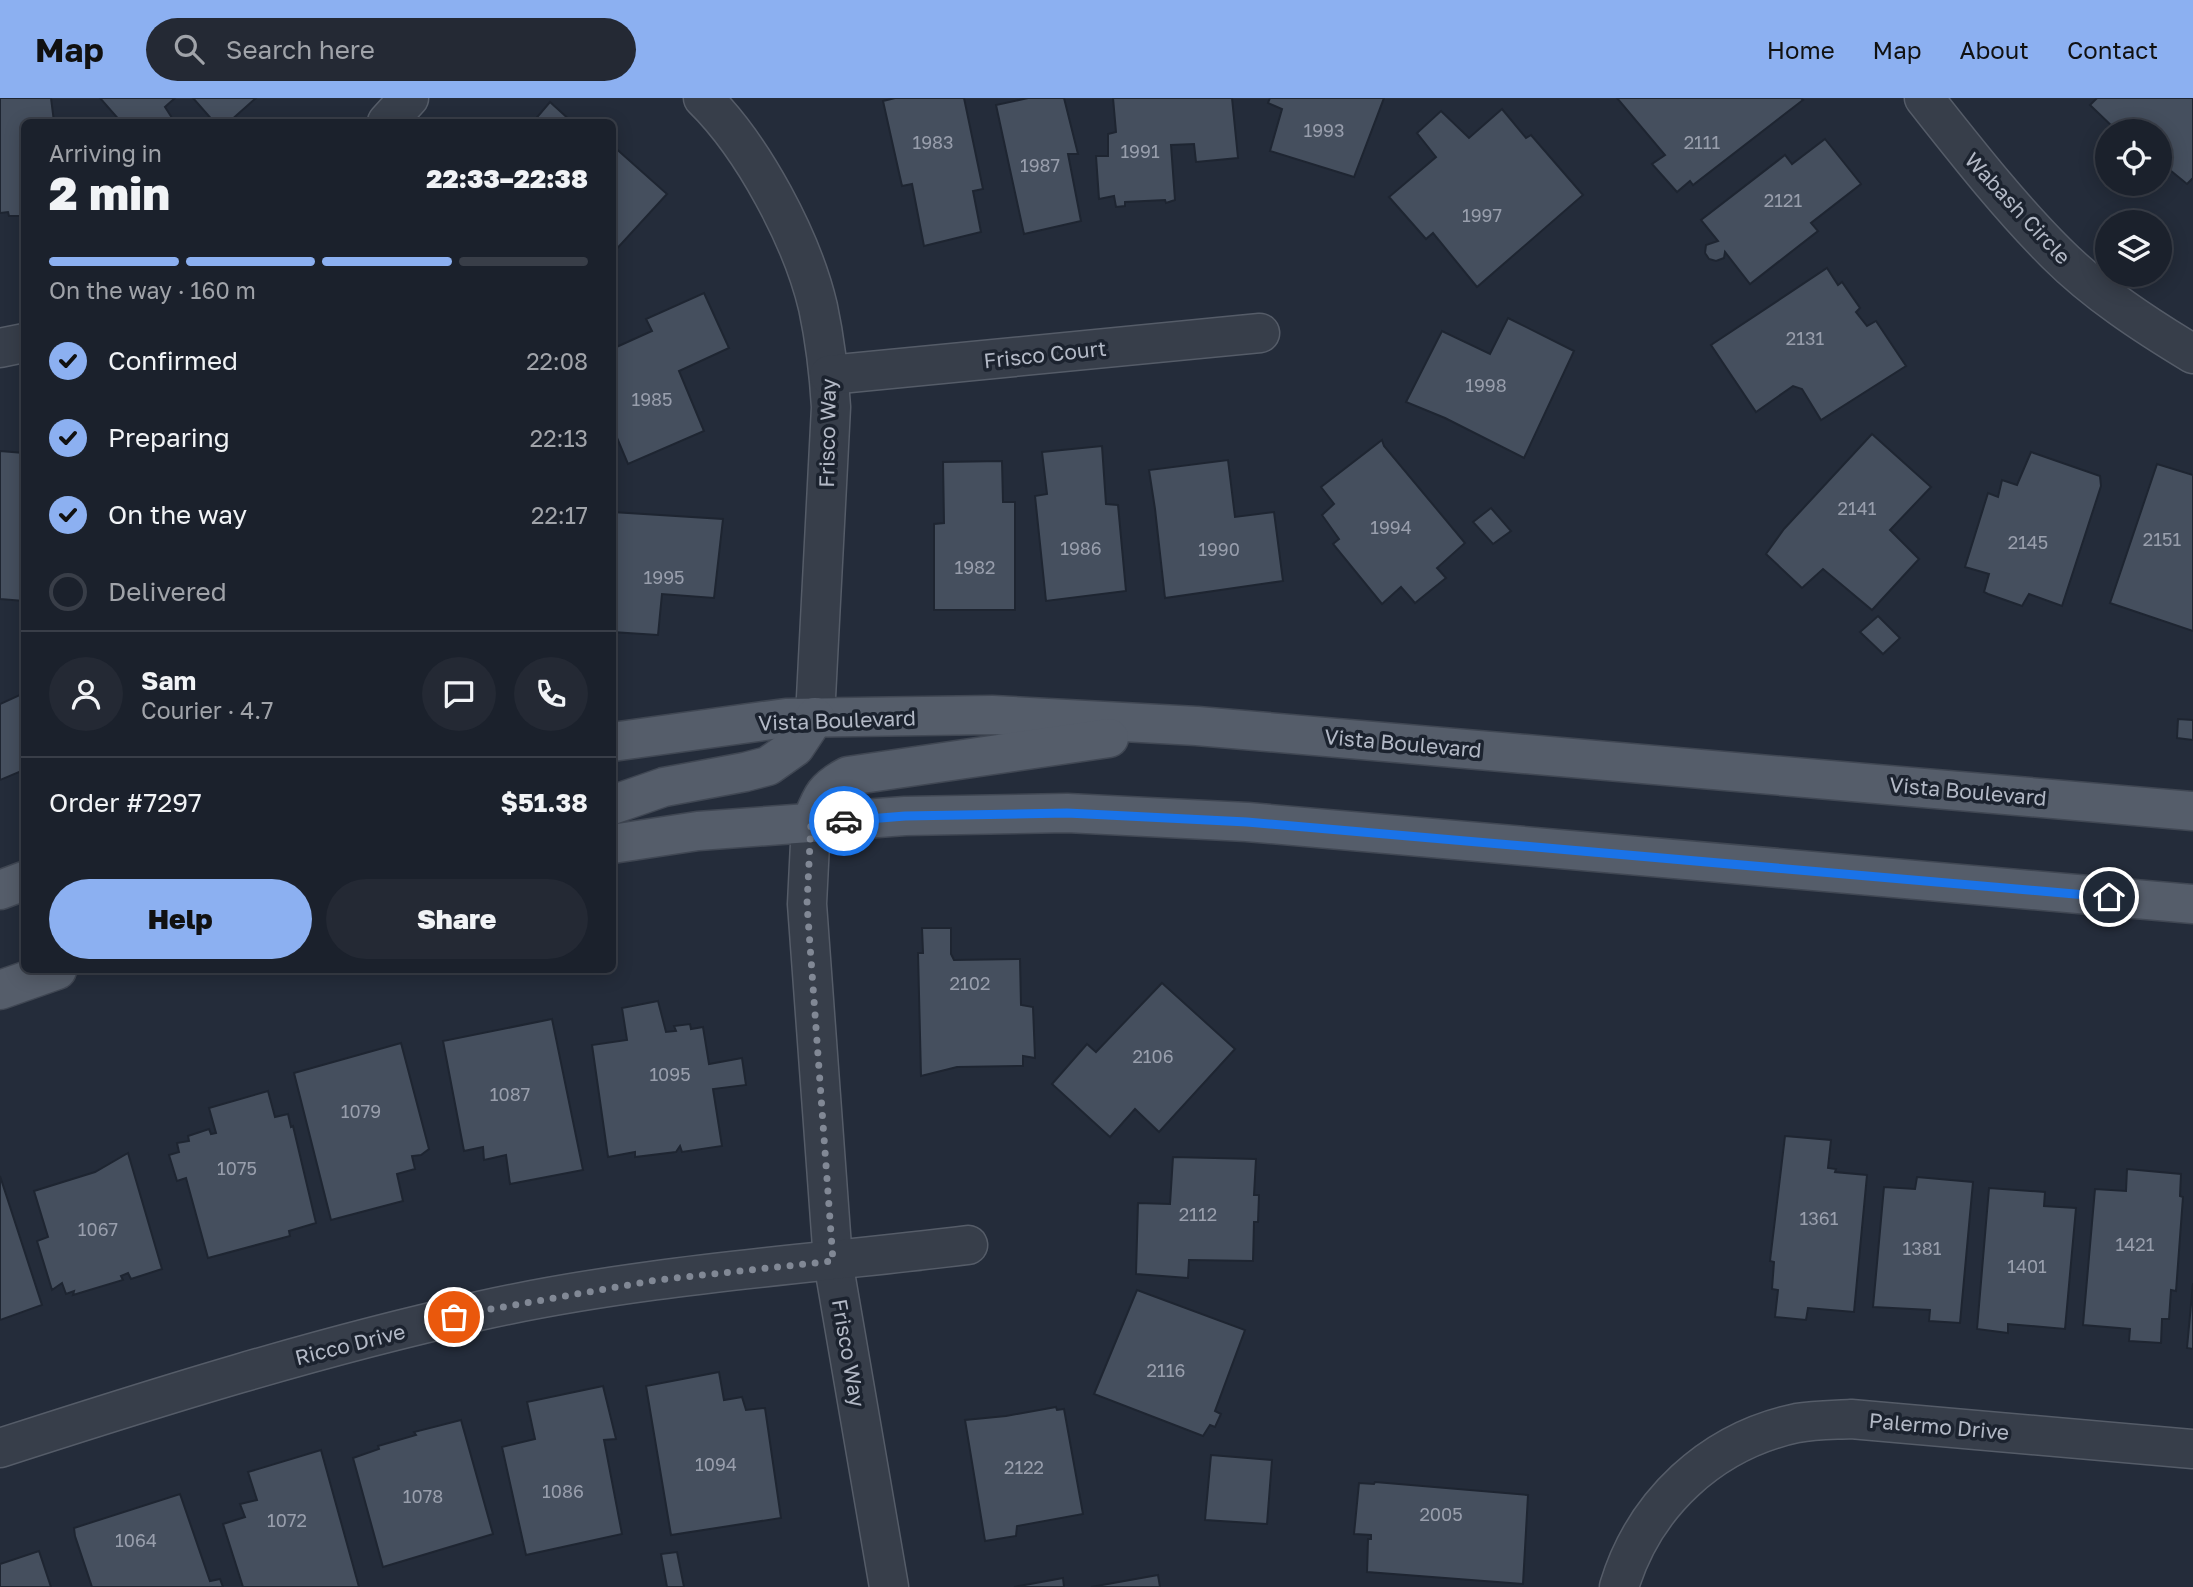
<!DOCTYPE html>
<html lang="en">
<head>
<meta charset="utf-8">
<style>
  :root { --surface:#1b212c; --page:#242934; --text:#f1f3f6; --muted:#a0a3a9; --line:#393e48; --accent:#8cb0f1 }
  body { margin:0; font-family:"Golos Text",sans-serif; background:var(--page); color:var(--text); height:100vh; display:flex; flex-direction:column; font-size:26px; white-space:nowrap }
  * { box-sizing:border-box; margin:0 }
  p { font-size:23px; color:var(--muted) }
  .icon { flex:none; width:38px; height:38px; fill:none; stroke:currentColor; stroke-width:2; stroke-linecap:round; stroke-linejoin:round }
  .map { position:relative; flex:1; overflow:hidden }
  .drawer { position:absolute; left:21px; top:21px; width:595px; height:854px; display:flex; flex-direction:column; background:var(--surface); border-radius:10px; box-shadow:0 4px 18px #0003,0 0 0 2px var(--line) }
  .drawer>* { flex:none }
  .controls { position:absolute; left:2095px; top:21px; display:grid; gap:14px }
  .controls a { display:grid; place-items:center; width:77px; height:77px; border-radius:50%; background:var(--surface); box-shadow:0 4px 18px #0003,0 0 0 2px var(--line); font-size:35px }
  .pin { position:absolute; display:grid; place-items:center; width:60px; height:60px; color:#fff; margin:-30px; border:4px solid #fff; border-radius:50%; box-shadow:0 2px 7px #0007 }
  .courier { position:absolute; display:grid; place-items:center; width:70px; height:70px; margin:-35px; border:5px solid #1a73e8; border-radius:50%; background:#fff; color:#222; box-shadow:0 2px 9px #0007 }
  .overview em { font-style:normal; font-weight:800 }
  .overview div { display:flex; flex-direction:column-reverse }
  .overview { display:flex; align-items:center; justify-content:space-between; height:119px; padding:0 28px }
  h1 { font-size:46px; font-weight:800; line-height:52px }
  .bar { display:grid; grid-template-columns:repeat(4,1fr); gap:10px 7px; align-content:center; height:84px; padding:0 28px }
  .bar i { height:9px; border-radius:5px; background:var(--line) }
  .bar .selected { background:var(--accent) }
  .bar p { grid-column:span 4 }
  .line { display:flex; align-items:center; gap:18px; padding:0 28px; border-top:2px solid var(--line) }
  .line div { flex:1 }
  .round { display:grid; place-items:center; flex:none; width:74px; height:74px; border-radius:37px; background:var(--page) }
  ol { padding:0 28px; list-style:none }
  li { display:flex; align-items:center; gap:21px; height:77px }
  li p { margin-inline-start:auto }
  li .icon { padding:7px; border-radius:50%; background:var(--accent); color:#111; stroke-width:4 }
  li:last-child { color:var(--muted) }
  li i { width:38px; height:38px; border:4px solid var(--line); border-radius:50% }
  .cta { display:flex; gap:14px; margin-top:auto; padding:14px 28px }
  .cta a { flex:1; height:80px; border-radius:42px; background:var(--accent); color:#111; font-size:28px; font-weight:800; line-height:80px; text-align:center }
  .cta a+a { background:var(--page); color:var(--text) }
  header { display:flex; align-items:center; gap:42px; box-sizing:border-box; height:98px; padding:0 35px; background:var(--accent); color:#111 }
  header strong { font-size:33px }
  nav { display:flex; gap:38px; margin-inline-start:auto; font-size:24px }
  .search { width:490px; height:63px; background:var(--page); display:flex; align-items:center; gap:18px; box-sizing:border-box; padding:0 24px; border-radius:38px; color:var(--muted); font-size:26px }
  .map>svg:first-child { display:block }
  .building { fill:#454f5e; stroke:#1e2531; stroke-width:2 }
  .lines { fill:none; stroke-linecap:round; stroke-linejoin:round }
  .minor-casing { stroke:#555c68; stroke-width:41 }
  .major-casing { stroke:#404753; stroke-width:41 }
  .minor { stroke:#373e4a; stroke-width:38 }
  .major { stroke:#555d6a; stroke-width:38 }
  .done { stroke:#818895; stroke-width:7; stroke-dasharray:0 12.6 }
  .route { stroke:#1a73e8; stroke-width:9 }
  .labels { text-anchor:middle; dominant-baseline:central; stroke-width:7; stroke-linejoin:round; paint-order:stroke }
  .number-label { font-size:18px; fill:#989eac }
  .street-label { font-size:21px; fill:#b3b9c6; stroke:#1c232f }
</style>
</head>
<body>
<header>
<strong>Map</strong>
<div class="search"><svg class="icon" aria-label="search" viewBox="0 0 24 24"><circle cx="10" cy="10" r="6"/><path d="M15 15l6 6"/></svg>Search here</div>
<nav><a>Home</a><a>Map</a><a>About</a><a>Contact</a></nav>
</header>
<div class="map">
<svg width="2193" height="1489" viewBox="0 0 2193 1489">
  <rect width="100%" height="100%" fill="#242c3a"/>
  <g class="building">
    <path d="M 0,0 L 51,0 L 54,24 L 24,24 L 24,118 L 9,118 L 8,114 L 0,115 Z"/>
    <path d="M 100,0 L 175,0 L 165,9 L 174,23 L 172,24 L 121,24 Z"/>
    <path d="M 193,0 L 256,0 L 229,24 L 214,24 Z"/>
    <path d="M 895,0 L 964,0 L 983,91 L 973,93 L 981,134 L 924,148 L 912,86 L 902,88 L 883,3 Z"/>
    <path d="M 1028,0 L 1064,0 L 1078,56 L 1068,56 L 1081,123 L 1024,136 L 996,7 Z"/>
    <path d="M 1113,0 L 1232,0 L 1238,60 L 1196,64 L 1194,46 L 1171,47 L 1175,102 L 1166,105 L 1165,102 L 1125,104 L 1125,108 L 1116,109 L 1114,98 L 1099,101 L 1096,58 L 1108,58 L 1108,36 L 1116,34 Z"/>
    <path d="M 1270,0 L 1384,0 L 1354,79 L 1270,53 L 1282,11 L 1268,5 Z"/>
    <path d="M 1617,0 L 1801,0 L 1803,2 L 1693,87 L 1690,83 L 1677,94 L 1652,66 L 1665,57 Z"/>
    <path d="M 2097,0 L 2193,0 L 2193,80 L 2187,86 L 2170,72 L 2167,75 L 2160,67 L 2160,33 L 2117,33 L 2090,7 Z"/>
    <path d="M 550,4 L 572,24 L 533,24 Z"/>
    <path d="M 1502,11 L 1526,40 L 1531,37 L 1583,97 L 1477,189 L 1433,135 L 1426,141 L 1389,99 L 1436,59 L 1417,35 L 1441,13 L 1469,40 Z"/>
    <path d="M 1825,41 L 1861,86 L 1811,125 L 1818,133 L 1750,186 L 1725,154 L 1724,160 L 1716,163 L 1709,161 L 1705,155 L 1706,147 L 1718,143 L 1701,122 L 1785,57 L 1792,66 Z"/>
    <path d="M 612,47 L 667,96 L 612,156 Z"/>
    <path d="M 1827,170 L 1838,187 L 1842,184 L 1860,210 L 1856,214 L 1867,228 L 1876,223 L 1906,268 L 1821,322 L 1802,291 L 1793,288 L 1756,314 L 1711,247 Z"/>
    <path d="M 704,195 L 729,250 L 679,273 L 704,333 L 628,366 L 612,328 L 612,251 L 652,233 L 646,221 Z"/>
    <path d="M 1508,220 L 1574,253 L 1524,360 L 1445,320 L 1406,304 L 1442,233 L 1490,256 Z"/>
    <path d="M 1872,336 L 1931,389 L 1890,432 L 1919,461 L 1872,512 L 1823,471 L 1802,490 L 1766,456 L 1784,431 Z"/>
    <path d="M 1382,342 L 1384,348 L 1465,445 L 1437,470 L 1446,480 L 1415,505 L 1401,489 L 1382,506 L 1333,446 L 1339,441 L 1322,417 L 1334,406 L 1321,389 Z"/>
    <path d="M 1102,348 L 1106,406 L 1118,407 L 1126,493 L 1046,503 L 1035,398 L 1047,396 L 1042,354 Z"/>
    <path d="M 0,353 L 24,355 L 24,503 L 0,501 Z"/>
    <path d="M 2031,354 L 2100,378 L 2101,388 L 2062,508 L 2029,496 L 2022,508 L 1988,496 L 1984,494 L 1989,476 L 1965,469 L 1988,395 L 1998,399 L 2002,382 L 2017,387 Z"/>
    <path d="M 1228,362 L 1235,419 L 1274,414 L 1283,483 L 1165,500 L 1155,411 L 1149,372 Z"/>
    <path d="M 1002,363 L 1003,404 L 1015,404 L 1015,512 L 934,512 L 934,426 L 944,425 L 943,364 Z"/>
    <path d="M 2157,366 L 2193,377 L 2193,533 L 2110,505 Z"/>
    <path d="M 1491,410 L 1511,433 L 1493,446 L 1473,424 Z"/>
    <path d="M 612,414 L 723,421 L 714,500 L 662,496 L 658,537 L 612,534 Z"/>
    <path d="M 1878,518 L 1900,540 L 1883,556 L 1860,534 Z"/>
    <path d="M 24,595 L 24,657 L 21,659 L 24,672 L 0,682 L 0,606 Z"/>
    <path d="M 2178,621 L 2193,622 L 2193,642 L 2177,640 Z"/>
    <path d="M 922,830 L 951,830 L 951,856 L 954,862 L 1020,861 L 1021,907 L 1033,909 L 1035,960 L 1023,958 L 1023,968 L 957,969 L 921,978 L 918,855 L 923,855 Z"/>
    <path d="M 1162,885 L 1235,951 L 1159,1034 L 1135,1011 L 1110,1039 L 1052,986 L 1087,946 L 1096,954 Z"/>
    <path d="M 658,903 L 666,934 L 676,933 L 674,928 L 690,926 L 691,931 L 703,929 L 709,966 L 742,960 L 746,987 L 713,991 L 722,1048 L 682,1054 L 680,1048 L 676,1054 L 635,1059 L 635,1054 L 608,1059 L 592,947 L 627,942 L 622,910 Z"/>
    <path d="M 552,921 L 583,1072 L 510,1086 L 506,1057 L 484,1062 L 483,1049 L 464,1053 L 443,943 Z"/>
    <path d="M 401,945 L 429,1051 L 421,1057 L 412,1058 L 415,1071 L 397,1076 L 403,1103 L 331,1122 L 294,975 Z"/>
    <path d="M 268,993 L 275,1019 L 288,1016 L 291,1029 L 293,1028 L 316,1125 L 289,1133 L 290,1138 L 208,1160 L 186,1080 L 177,1083 L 169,1057 L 179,1054 L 177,1045 L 189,1043 L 188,1038 L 209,1031 L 211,1036 L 216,1035 L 209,1010 Z"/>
    <path d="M 1785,1038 L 1831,1042 L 1828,1070 L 1836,1071 L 1835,1074 L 1867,1077 L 1854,1214 L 1808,1210 L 1806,1222 L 1775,1219 L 1778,1192 L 1772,1191 L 1774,1164 L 1770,1163 Z"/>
    <path d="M 128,1055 L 162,1171 L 131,1181 L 128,1175 L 121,1178 L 123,1182 L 73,1197 L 74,1193 L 66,1196 L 62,1185 L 52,1192 L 37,1143 L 48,1139 L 34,1093 L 95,1074 Z"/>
    <path d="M 1173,1059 L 1256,1061 L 1254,1097 L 1259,1097 L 1258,1124 L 1254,1124 L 1253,1163 L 1189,1162 L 1188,1180 L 1136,1176 L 1138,1105 L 1170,1106 Z"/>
    <path d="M 2127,1071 L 2181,1076 L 2180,1098 L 2183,1099 L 2176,1193 L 2171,1192 L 2169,1221 L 2162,1221 L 2161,1245 L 2129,1243 L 2130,1231 L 2083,1227 L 2095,1091 L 2126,1093 Z"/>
    <path d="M 0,1078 L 42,1207 L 0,1222 Z"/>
    <path d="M 1917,1079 L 1973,1084 L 1960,1225 L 1929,1223 L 1930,1212 L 1873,1209 L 1884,1089 L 1915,1091 Z"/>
    <path d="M 1989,1090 L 2045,1094 L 2044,1108 L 2076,1110 L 2065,1231 L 2008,1226 L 2008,1235 L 1977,1231 Z"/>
    <path d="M 2193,1185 L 2193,1251 L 2187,1250 Z"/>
    <path d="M 1137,1192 L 1245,1232 L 1215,1313 L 1221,1316 L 1215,1329 L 1210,1327 L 1203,1338 L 1094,1296 Z"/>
    <path d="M 719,1274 L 724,1302 L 742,1299 L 746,1312 L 765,1310 L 781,1420 L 671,1437 L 646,1288 Z"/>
    <path d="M 603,1288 L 616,1341 L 604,1342 L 622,1436 L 526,1457 L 502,1349 L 535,1341 L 527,1304 Z"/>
    <path d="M 1056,1309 L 1057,1312 L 1064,1311 L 1083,1416 L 1017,1428 L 1016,1438 L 985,1443 L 965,1322 L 1006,1318 Z"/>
    <path d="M 461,1322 L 493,1436 L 383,1469 L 353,1360 L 379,1351 L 378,1348 L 416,1337 L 414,1334 Z"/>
    <path d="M 321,1352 L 359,1489 L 243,1489 L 223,1426 L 245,1419 L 240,1406 L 257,1402 L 248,1374 Z"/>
    <path d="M 1211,1357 L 1272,1362 L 1267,1426 L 1205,1422 Z"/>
    <path d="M 1375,1384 L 1528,1397 L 1523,1486 L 1367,1474 L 1368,1441 L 1371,1441 L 1371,1437 L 1354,1436 L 1359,1385 L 1374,1386 Z"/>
    <path d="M 180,1396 L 210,1483 L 220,1481 L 223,1489 L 92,1489 L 75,1438 L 74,1430 Z"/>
    <path d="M 39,1453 L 51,1489 L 0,1489 L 0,1466 Z"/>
    <path d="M 677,1454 L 684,1489 L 667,1489 L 661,1456 Z"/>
    <path d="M 1158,1477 L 1160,1489 L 1091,1489 Z"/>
    <path d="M 1063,1480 L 1064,1489 L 1014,1489 Z"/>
  </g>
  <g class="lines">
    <defs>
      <g id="minor">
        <path d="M 703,0 C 753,49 802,141 818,209 C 825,242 829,276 831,309 L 815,619"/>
        <path d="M 1924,0 C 1966,53 2008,107 2056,155 C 2096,195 2145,227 2193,256"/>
        <path d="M 387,24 L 409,0"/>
        <path d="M 0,250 L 24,245"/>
        <path d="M 829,277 L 1260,235"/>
        <path d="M 811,725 L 807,806 L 833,1163 L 889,1489"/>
        <path d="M 0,1350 C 158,1299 317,1249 479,1213 C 640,1177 805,1167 968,1147"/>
        <path d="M 1619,1489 C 1644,1406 1711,1343 1797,1325 C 1814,1322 1833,1322 1851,1321 L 2193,1351"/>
      </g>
      <g id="major">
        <path d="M 612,644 L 786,620 L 992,617 L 1197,628 L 2193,713"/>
        <path d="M 612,707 L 664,689 L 745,674 L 768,668 L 795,649 L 815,619"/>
        <path d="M 811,725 C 821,700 823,691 848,678 L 1109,640"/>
        <path d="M 612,746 L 698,733 L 905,718 L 1067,715 L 1247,724 L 2193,806"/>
        <path d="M 0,792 L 24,783"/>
        <path d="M 0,892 L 57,872"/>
      </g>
    </defs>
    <use href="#minor" class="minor-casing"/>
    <use href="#major" class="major-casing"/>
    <use href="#minor" class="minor"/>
    <use href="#major" class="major"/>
  </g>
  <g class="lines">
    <path class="done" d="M 454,1219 L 480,1213 L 657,1182 L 833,1163 L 807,806 L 811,725 L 844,723"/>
    <path class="route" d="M 844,723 L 905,718 L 1067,715 L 1247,724 L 2109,799"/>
  </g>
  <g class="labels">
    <g class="number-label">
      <text x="1324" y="32">1993</text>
      <text x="933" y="44">1983</text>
      <text x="1702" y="44">2111</text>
      <text x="1140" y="53">1991</text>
      <text x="1040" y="67">1987</text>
      <text x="1783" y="102">2121</text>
      <text x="1482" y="117">1997</text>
      <text x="1805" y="240">2131</text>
      <text x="1486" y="287">1998</text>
      <text x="652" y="301">1985</text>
      <text x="1857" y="410">2141</text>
      <text x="1391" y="429">1994</text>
      <text x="2162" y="441">2151</text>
      <text x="2028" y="444">2145</text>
      <text x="1081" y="450">1986</text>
      <text x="1219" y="451">1990</text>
      <text x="975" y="469">1982</text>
      <text x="664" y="479">1995</text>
      <text x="970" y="885">2102</text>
      <text x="1153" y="958">2106</text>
      <text x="670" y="976">1095</text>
      <text x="510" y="996">1087</text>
      <text x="361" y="1013">1079</text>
      <text x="237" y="1070">1075</text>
      <text x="1198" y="1116">2112</text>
      <text x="1819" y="1120">1361</text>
      <text x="98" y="1131">1067</text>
      <text x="2135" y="1146">1421</text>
      <text x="1922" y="1150">1381</text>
      <text x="2027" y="1168">1401</text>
      <text x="1166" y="1272">2116</text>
      <text x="716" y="1366">1094</text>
      <text x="1024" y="1369">2122</text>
      <text x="563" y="1393">1086</text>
      <text x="423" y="1398">1078</text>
      <text x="1441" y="1416">2005</text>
      <text x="287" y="1422">1072</text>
      <text x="136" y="1442">1064</text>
    </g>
    <g class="street-label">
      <text transform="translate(2018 110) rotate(47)">Wabash Circle</text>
      <text transform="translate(1045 256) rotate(-6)">Frisco Court</text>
      <text transform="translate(827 335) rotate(-89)">Frisco Way</text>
      <text transform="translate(837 622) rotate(-2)">Vista Boulevard</text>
      <text transform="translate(1403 645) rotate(5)">Vista Boulevard</text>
      <text transform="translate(1968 693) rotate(5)">Vista Boulevard</text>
      <text transform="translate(350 1246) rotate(-14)">Ricco Drive</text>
      <text transform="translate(849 1255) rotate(80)">Frisco Way</text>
      <text transform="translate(1939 1328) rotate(5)">Palermo Drive</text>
    </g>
  </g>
</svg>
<div class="controls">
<a><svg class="icon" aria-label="locate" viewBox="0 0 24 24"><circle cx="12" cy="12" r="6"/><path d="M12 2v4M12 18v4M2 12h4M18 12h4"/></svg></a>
<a><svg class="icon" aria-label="layers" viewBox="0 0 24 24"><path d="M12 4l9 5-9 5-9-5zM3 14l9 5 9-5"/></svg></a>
</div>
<div class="pin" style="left:454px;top:1219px;background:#ea580c"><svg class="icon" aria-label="bag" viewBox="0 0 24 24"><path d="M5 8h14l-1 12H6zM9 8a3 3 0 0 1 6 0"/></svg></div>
<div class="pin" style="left:2109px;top:799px;background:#1f2937"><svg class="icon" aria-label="home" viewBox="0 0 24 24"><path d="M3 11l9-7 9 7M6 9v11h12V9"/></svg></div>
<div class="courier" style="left:844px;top:723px"><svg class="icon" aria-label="car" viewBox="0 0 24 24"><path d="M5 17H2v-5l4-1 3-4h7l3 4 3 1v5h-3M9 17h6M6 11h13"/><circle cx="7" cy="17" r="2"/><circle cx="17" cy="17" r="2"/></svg></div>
<section class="drawer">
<div class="overview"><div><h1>2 min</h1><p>Arriving in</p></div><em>22:33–22:38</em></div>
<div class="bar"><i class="selected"></i><i class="selected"></i><i class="selected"></i><i></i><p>On the way · 160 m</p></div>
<ol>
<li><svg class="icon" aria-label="check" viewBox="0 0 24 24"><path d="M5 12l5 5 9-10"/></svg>Confirmed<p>22:08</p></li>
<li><svg class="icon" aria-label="check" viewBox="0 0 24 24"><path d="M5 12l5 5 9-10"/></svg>Preparing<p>22:13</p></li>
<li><svg class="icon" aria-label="check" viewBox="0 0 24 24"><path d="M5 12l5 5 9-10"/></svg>On the way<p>22:17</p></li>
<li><i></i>Delivered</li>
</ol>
<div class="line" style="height:126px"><a class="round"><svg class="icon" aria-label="person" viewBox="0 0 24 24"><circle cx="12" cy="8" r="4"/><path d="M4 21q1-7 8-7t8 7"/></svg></a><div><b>Sam</b><p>Courier · 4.7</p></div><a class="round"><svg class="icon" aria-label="chat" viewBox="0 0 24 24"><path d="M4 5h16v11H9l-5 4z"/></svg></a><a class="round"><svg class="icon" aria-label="phone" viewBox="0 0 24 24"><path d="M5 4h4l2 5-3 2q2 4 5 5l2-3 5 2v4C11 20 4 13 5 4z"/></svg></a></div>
<div class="line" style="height:91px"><div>Order #7297</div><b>$51.38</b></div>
<div class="cta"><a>Help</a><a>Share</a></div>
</section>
</div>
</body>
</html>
